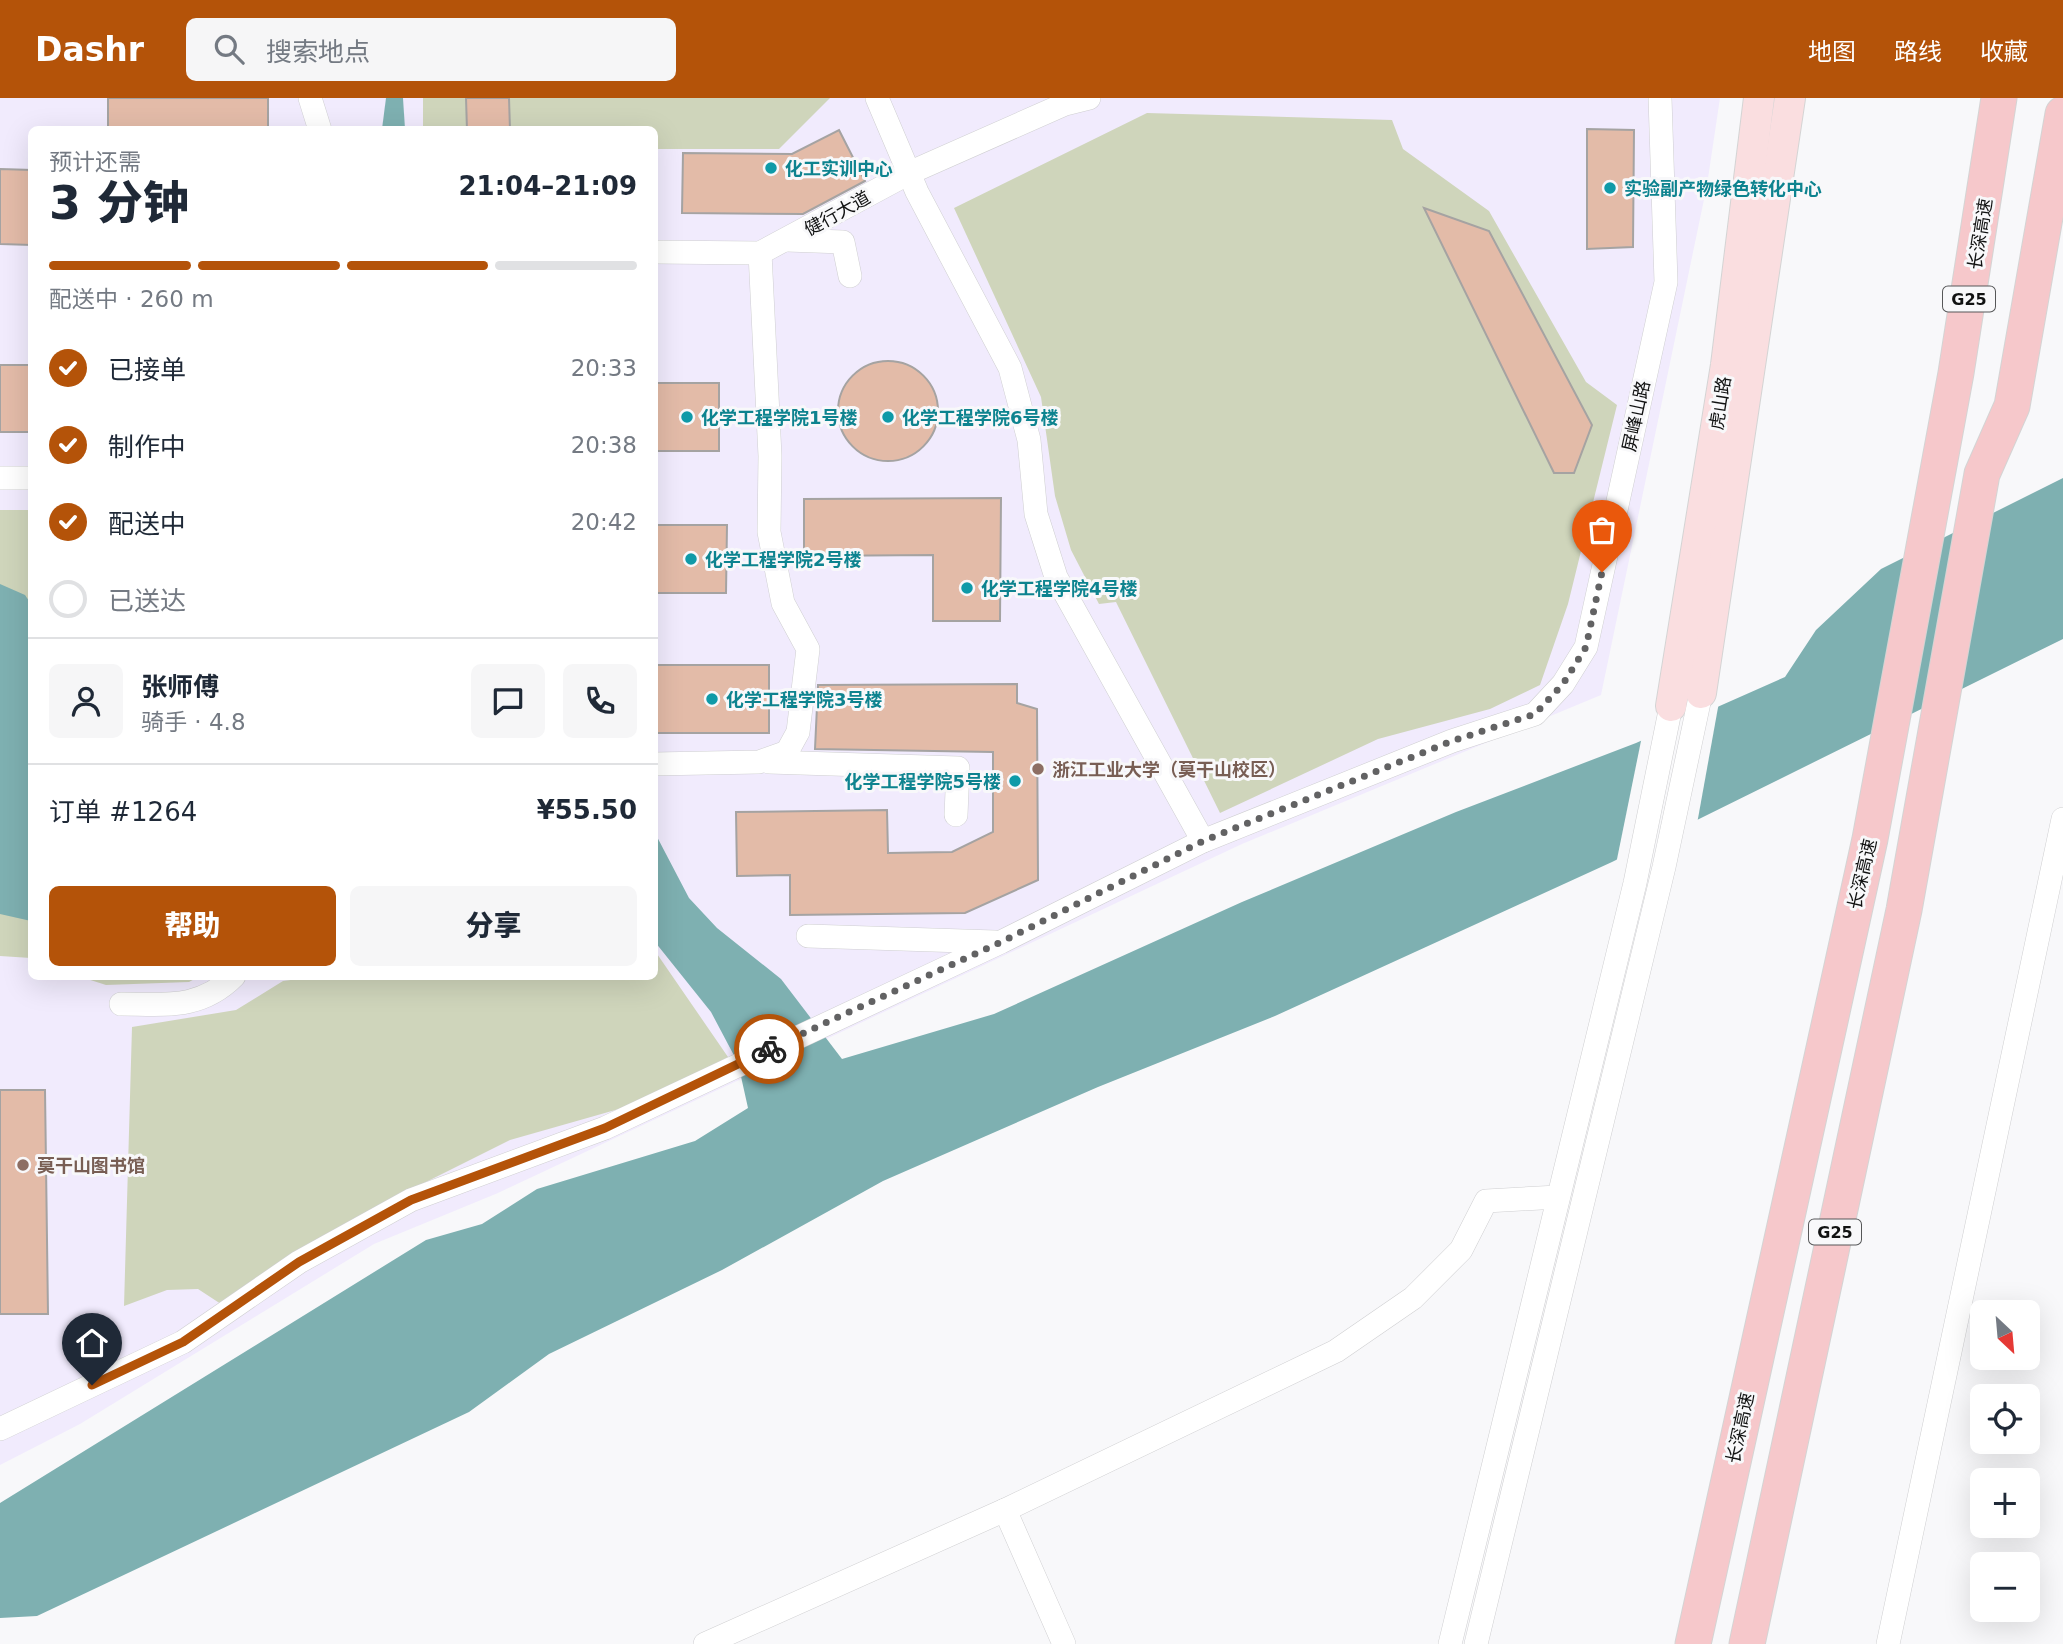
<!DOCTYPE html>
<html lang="zh">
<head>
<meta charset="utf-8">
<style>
  :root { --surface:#fff; --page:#f6f6f7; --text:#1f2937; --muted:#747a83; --line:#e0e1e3; --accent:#b45309 }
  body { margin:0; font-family:"DejaVu Sans","Noto Sans SC",sans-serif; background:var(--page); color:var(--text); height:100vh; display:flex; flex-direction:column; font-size:26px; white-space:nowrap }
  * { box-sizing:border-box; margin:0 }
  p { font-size:23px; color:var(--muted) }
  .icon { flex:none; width:38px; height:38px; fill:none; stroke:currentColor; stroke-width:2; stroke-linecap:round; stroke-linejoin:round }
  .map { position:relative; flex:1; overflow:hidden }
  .panel { position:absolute; left:28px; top:28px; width:630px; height:854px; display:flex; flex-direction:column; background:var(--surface); border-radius:10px; box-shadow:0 7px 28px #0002 }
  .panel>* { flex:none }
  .needle { width:46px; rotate:154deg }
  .fabs { position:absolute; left:1970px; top:1202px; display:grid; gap:14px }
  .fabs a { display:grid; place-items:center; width:70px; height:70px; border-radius:10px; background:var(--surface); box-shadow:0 7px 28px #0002; font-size:35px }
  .pin { position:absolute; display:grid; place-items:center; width:60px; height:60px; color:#fff; margin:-72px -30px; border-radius:50% 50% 50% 0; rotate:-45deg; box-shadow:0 0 7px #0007 }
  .pin .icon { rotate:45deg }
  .courier { position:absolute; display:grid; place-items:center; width:70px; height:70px; margin:-35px; border:5px solid #b45309; border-radius:50%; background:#fff; color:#222; box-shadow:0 2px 9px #0007 }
  .headline em { font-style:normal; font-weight:800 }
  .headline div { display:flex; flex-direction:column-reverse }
  .headline { display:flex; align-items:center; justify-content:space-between; height:119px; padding:0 21px }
  h1 { font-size:46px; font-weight:800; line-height:52px }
  .bar { display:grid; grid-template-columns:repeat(4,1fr); gap:10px 7px; align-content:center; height:84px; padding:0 21px }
  .bar i { height:9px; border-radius:5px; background:var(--line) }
  .bar .selected { background:var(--accent) }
  .bar p { grid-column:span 4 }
  .line { display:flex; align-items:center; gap:18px; padding:0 21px; border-top:2px solid var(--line) }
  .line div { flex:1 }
  .round { display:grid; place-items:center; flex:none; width:74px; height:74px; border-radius:10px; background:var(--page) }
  ol { padding:0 21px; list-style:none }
  li { display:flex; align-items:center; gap:21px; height:77px }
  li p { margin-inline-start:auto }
  li .icon { padding:7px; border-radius:50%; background:var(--accent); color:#fff; stroke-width:4 }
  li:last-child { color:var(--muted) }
  li i { width:38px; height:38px; border:4px solid var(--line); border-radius:50% }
  .button { display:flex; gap:14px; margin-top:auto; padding:14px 21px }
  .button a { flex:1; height:80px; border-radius:10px; background:var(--accent); color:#fff; font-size:28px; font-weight:800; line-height:80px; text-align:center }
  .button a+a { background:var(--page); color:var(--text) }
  header { display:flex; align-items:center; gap:42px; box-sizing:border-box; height:98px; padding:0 35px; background:var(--accent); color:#fff }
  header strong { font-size:33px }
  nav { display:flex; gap:38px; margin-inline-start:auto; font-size:24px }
  .search { width:490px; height:63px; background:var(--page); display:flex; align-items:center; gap:18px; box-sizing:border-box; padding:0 24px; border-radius:10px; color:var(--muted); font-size:26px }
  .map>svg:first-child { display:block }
  .education { fill:#f1ebfd; fill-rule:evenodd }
  .green { fill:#cfd5bb }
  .water { fill:#7eb0b1 }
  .pier { fill:#f8f8fa }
  .building { fill:#e3bba8; stroke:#a5a3a2; stroke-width:2 }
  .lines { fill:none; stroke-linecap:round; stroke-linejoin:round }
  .minor-casing { stroke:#cfcfd1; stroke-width:24 }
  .major-casing { stroke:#d4d4d4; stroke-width:32 }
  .highway-casing { stroke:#d4d4d4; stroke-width:37 }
  .minor { stroke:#fff; stroke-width:23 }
  .major { stroke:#fadee0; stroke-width:30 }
  .highway { stroke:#f6c8cb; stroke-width:35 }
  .done { stroke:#626263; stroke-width:7; stroke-dasharray:0 12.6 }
  .route { stroke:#b45309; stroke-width:9 }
  .culture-dot { fill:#0f9aa8; stroke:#f8f8fa; stroke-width:2.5 }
  .education-dot { fill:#8d6e63; stroke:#f8f8fa; stroke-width:2.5 }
  .labels { text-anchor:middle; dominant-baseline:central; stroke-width:6; stroke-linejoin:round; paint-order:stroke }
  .shield { fill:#f8f8fa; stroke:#565758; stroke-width:2 }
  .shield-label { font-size:16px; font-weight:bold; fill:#111212 }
  .culture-label { font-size:18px; font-weight:bold; fill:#0d838f; stroke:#f8f8fa; text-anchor:start }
  .street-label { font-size:18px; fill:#111212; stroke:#f8f8fa }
  .education-label { font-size:18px; font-weight:bold; fill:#785e54; stroke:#f8f8fa; text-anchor:start }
</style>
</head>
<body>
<header>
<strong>Dashr</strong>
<div class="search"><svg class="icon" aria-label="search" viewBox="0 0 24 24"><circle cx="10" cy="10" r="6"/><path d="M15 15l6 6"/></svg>搜索地点</div>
<nav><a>地图</a><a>路线</a><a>收藏</a></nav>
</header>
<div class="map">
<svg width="2063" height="1546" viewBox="0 0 2063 1546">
  <rect width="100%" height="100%" fill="#f8f8fa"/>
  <path class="education" d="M 0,0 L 1720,0 L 1707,87 L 1601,597 L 1242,746 L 498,1095 L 374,1146 L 80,1326 L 0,1367 ZM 32,32 L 654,32 L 654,878 L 32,878 Z"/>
  <g class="green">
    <path d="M 423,0 L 830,0 L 779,51 L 655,51 L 654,32 L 423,32 Z"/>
    <path d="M 1147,15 L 1392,22 L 1403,51 L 1489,113 L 1586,284 L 1617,307 L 1568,506 L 1540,587 L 1490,611 L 1378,641 L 1220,715 L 1116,504 L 1099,506 L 1071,452 L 1055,398 L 1041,299 L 954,110 Z"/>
    <path d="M 0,412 L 31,412 L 31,860 L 0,858 Z"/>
    <path d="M 655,853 L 728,959 L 647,1003 L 510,1042 L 366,1114 L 224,1208 L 198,1191 L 167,1192 L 124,1208 L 132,929 L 236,912 L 283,883 L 313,879 L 654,878 Z"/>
    <path d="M 81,879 L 198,879 L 189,884 L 106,887 Z"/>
  </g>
  <g class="water">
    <path d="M 386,0 L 403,0 L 405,31 L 382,31 Z"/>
    <path d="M 2063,380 L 2063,541 L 1612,764 L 1275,918 L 1098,989 L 883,1083 L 722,1172 L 549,1256 L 469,1314 L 37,1518 L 0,1520 L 0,1405 L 426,1142 L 482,1126 L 537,1091 L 695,1043 L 748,1010 L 738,965 L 711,914 L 655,844 L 655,735 L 689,800 L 717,830 L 781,881 L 842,961 L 994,916 L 1242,804 L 1456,714 L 1636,645 L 1785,579 L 1816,532 L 1881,471 Z"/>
    <path d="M 0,486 L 25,497 L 31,506 L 31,823 L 0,816 Z"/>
  </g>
  <path class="pier" d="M 1719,604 L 1697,726 L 1616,766 L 1642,638 Z"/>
  <g class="building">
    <rect x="108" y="0" width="160" height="32"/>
    <path d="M 466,0 L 509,0 L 510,32 L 467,32 Z"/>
    <path d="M 1587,31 L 1634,32 L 1633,149 L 1587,151 Z"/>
    <path d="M 839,32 L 865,83 L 803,116 L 682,115 L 683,55 L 792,56 Z"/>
    <path d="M 0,71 L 32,72 L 32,147 L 0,146 Z"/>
    <path d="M 1424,110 L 1489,133 L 1592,327 L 1574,375 L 1554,375 Z"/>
    <circle cx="888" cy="313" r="50"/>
    <rect x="0" y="267" width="32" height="67"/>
    <rect x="654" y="285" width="65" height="68"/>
    <path d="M 1001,400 L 1000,523 L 933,523 L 933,457 L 804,458 L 804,401 Z"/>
    <path d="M 654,427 L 727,427 L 726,495 L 654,495 Z"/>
    <rect x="654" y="567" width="115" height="68"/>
    <path d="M 1017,586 L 1017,605 L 1037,611 L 1038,782 L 965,815 L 790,817 L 790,777 L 737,778 L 736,714 L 887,712 L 888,755 L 952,754 L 993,734 L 993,654 L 815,651 L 818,587 Z"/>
    <path d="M 0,992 L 45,992 L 48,1216 L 0,1216 Z"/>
  </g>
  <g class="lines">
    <defs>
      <g id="minor">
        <path d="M 310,0 L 320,32"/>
        <path d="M 877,0 L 917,94 L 1010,270 L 1029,342 L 1036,416 L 1056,479 L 1203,743"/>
        <path d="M 787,142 L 843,144 L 850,178"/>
        <path d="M 654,154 L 760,155 L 909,75 L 1065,6 L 1089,0"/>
        <path d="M 0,380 L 32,380"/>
        <path d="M 769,664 L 958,670 L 956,717"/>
        <path d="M 654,666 L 759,664 L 787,654 L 798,634 L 808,551 L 783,505 L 769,434 L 770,358 L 760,155"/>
        <path d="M 808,838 L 995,844"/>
        <path d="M 121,906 C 165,906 200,912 234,878"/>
        <path d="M 0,1331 L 183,1244 L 299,1164 L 411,1102 L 605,1030 L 1001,844 L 1203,743 L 1452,643 L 1535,616 L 1563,586 L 1586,549 L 1666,184 L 1660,0"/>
        <path d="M 1005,1412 L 1064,1546"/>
        <path d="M 705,1546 L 1005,1412 L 1336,1253 L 1413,1200 L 1461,1152 L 1486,1103 L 1558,1099"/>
        <path d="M 1450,1546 L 1635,785 L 1671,608"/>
        <path d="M 1476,1546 L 1664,769 L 1701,595"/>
        <path d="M 1888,1546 L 2063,721"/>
      </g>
      <g id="major">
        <path d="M 1701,595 L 1790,0"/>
        <path d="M 1671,608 L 1726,267 L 1759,0"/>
      </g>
      <g id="highway">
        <path d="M 1693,1546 L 1870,741 L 1956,275 L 1999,0"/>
        <path d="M 1747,1546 L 1904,812 L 1982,376 L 2012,308 L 2063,16"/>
      </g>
    </defs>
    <use href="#minor" class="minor-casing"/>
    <use href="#major" class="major-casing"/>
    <use href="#highway" class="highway-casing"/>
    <use href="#minor" class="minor"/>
    <use href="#major" class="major"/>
    <use href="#highway" class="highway"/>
  </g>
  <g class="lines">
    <path class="done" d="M 769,951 L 1001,844 L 1203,743 L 1452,643 L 1535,616 L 1563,586 L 1586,549 L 1602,474"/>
    <path class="route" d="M 92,1287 L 183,1244 L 299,1164 L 411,1102 L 605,1030 L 769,951"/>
  </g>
  <g class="culture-dot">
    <circle cx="771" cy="70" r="7"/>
    <circle cx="1610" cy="90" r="7"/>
    <circle cx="687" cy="319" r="7"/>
    <circle cx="888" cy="319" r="7"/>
    <circle cx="691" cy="461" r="7"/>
    <circle cx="967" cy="490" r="7"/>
    <circle cx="712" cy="601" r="7"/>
    <circle cx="1015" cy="683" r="7"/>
  </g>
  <g class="education-dot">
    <circle cx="1038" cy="671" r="7"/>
    <circle cx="23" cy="1067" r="7"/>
  </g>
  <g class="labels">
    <g class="shield">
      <rect x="1943" y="188.5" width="52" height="25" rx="5"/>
      <rect x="1809" y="1121.5" width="52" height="25" rx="5"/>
    </g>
    <g class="shield-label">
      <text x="1969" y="201">G25</text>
      <text x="1835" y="1134">G25</text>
    </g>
    <g class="culture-label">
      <text x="785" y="70">化工实训中心</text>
      <text x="1624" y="90">实验副产物绿色转化中心</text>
      <text x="701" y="319">化学工程学院1号楼</text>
      <text x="902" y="319">化学工程学院6号楼</text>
      <text x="705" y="461">化学工程学院2号楼</text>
      <text x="981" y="490">化学工程学院4号楼</text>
      <text x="726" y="601">化学工程学院3号楼</text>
      <text x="1001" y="683" text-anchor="end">化学工程学院5号楼</text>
    </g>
    <g class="street-label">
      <text transform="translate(837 115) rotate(-29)">健行大道</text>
      <text transform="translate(1980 136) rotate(-81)">长深高速</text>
      <text transform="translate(1720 305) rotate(-81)">虎山路</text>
      <text transform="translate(1636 318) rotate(-78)">屏峰山路</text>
      <text transform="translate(1862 776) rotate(-77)">长深高速</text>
      <text transform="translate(1740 1330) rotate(-78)">长深高速</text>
    </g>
    <g class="education-label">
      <text x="1052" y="671">浙江工业大学（莫干山校区）</text>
      <text x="37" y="1067">莫干山图书馆</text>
    </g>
  </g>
</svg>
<div class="fabs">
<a><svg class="needle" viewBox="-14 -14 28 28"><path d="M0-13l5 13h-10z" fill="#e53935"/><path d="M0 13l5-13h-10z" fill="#747a83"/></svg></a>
<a><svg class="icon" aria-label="locate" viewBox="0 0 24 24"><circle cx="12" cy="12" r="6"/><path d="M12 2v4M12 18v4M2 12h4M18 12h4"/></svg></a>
<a>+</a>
<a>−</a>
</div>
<div class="pin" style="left:1602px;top:474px;background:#ea580c"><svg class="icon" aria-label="bag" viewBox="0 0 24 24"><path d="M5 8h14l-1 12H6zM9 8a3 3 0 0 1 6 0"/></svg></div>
<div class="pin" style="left:92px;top:1287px;background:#1f2937"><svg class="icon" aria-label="home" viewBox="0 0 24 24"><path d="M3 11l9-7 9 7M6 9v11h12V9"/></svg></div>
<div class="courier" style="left:769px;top:951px"><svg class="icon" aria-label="bike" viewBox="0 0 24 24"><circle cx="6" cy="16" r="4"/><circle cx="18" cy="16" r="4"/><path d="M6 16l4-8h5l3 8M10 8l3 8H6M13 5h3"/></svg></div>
<section class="panel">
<div class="headline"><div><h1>3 分钟</h1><p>预计还需</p></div><em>21:04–21:09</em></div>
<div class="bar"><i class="selected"></i><i class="selected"></i><i class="selected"></i><i></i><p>配送中 · 260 m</p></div>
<ol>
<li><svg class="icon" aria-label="check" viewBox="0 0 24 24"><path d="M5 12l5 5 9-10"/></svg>已接单<p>20:33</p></li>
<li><svg class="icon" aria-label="check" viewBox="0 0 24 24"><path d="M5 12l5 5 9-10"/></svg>制作中<p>20:38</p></li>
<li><svg class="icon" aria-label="check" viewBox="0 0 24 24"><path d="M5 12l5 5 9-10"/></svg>配送中<p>20:42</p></li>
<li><i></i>已送达</li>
</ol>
<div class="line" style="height:126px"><a class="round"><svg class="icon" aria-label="person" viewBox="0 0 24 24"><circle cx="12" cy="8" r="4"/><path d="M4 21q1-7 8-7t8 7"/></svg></a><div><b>张师傅</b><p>骑手 · 4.8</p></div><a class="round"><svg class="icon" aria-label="chat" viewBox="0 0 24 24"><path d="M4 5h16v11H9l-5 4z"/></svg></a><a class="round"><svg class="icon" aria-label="phone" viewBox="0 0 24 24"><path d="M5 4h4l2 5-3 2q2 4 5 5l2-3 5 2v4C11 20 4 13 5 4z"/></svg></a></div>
<div class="line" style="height:91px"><div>订单 #1264</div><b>¥55.50</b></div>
<div class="button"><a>帮助</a><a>分享</a></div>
</section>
</div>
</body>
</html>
